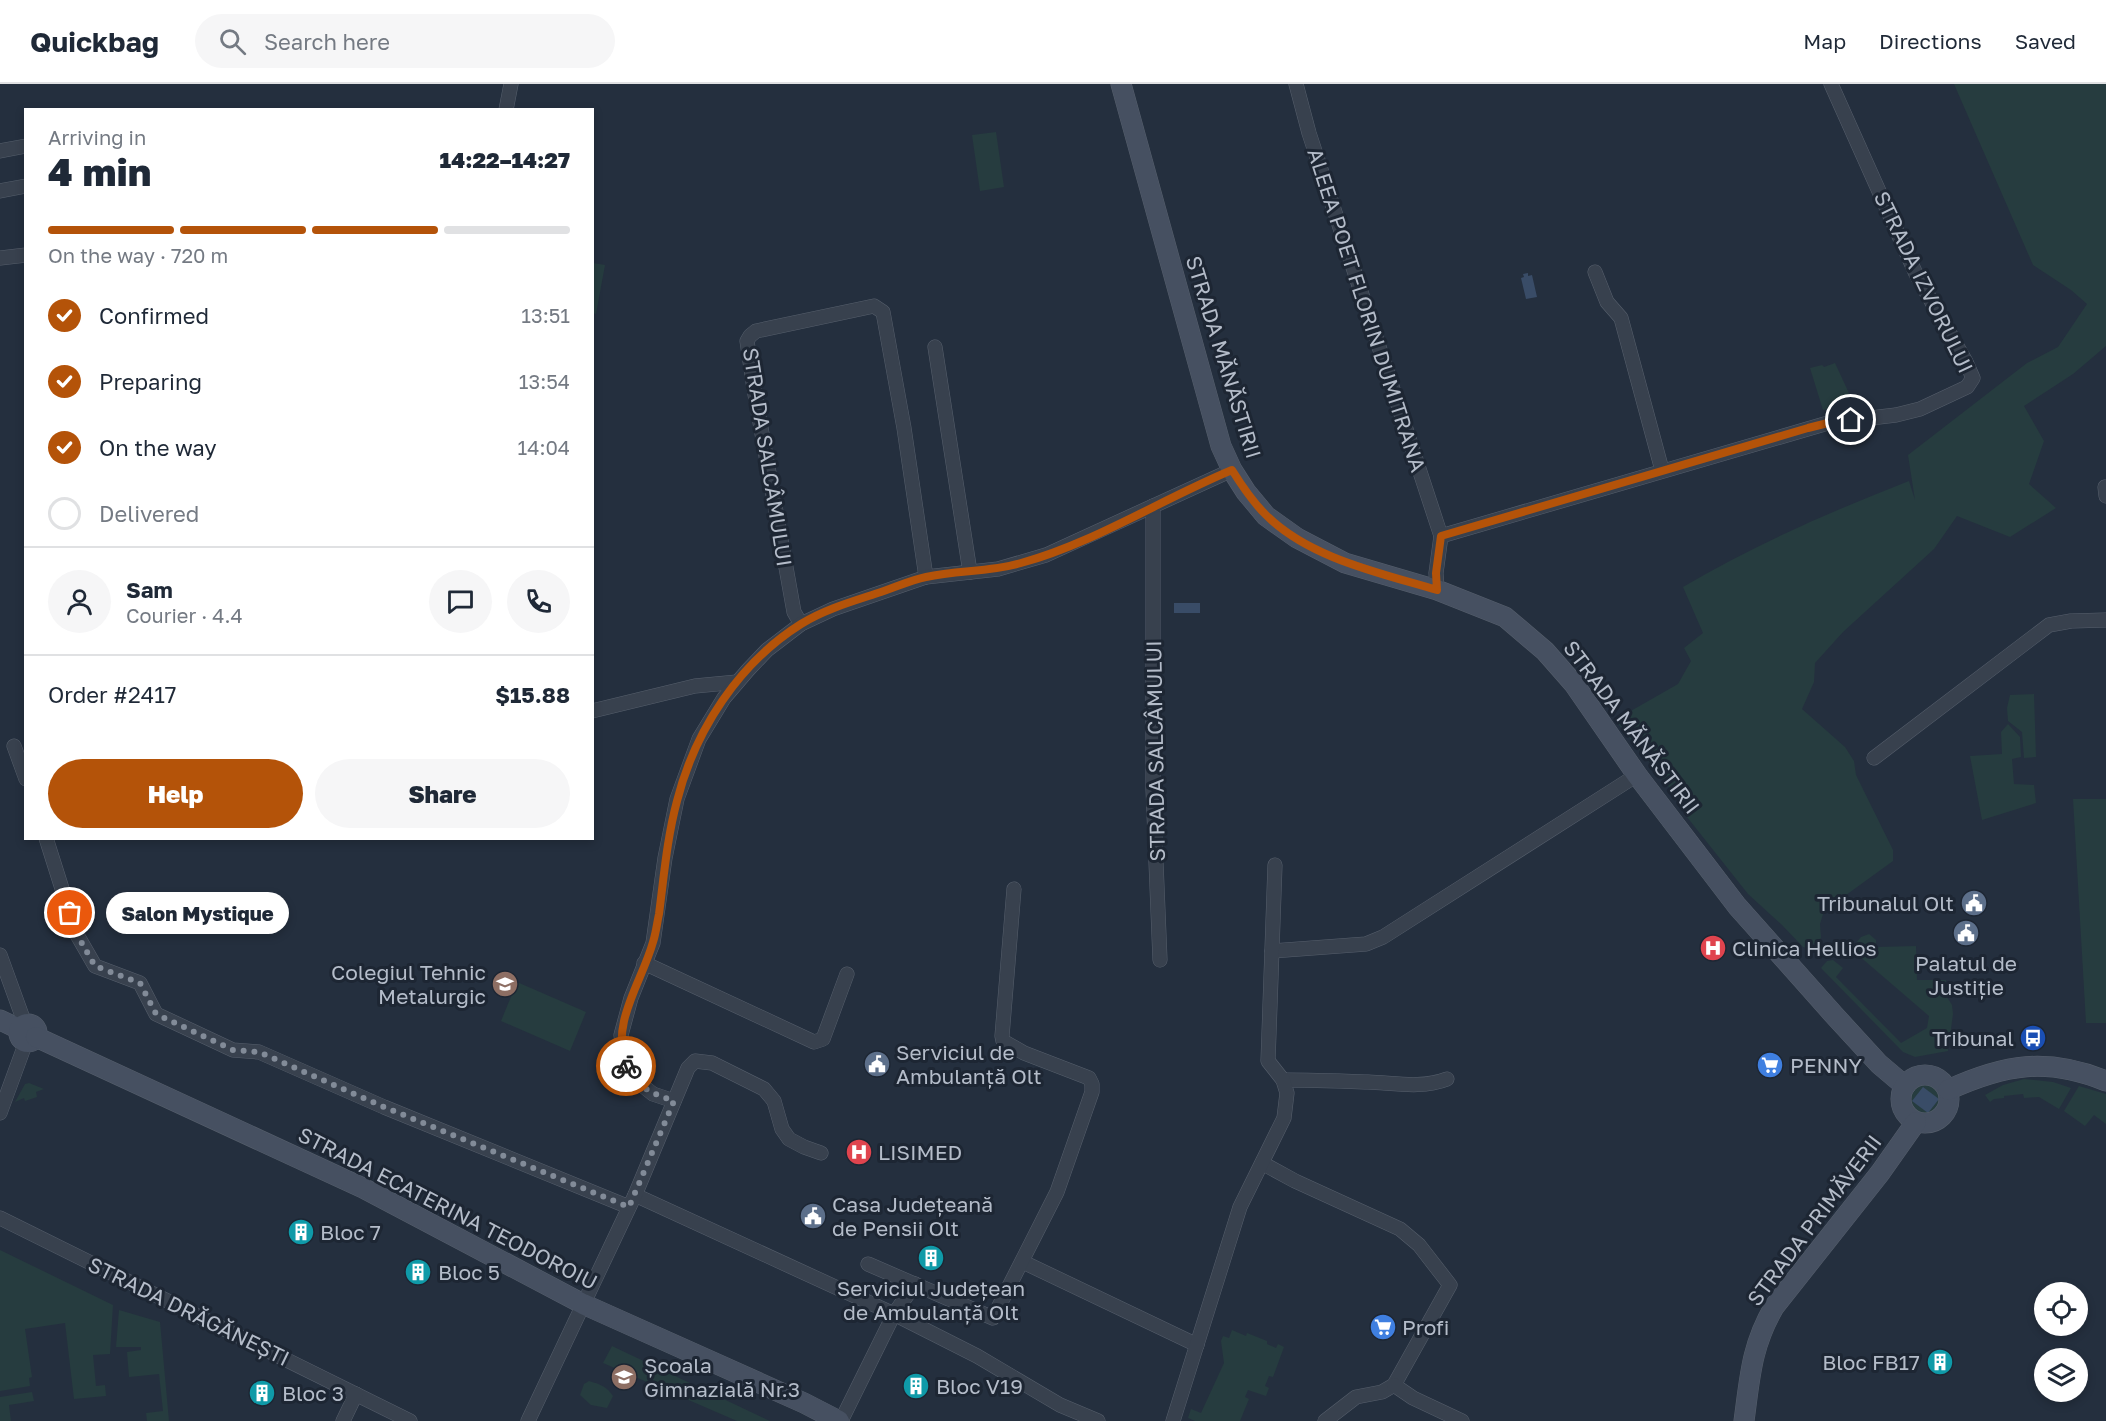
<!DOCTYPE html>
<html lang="en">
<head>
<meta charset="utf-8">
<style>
  :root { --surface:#fff; --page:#f6f6f7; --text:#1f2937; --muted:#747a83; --line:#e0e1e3; --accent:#b45309 }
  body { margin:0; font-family:"Golos Text",sans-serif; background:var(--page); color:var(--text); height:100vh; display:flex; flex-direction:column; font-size:22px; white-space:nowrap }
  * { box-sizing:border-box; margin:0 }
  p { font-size:20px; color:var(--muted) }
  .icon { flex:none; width:33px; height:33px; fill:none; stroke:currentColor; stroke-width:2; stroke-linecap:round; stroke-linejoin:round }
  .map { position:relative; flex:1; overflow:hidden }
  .sheet { position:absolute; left:24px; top:24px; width:570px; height:732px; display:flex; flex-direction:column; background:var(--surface); border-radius:0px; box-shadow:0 3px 9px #0003 }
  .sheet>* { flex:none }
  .tools { position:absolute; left:2034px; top:1198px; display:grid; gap:12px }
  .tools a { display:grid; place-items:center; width:54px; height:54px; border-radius:50%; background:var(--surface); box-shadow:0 3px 9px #0003; font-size:30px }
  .pin { position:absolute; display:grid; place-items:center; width:51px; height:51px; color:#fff; margin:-26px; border:3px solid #fff; border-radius:50%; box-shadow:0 2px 6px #0007 }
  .courier { position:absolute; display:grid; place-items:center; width:60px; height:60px; margin:-30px; border:4px solid #b45309; border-radius:50%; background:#fff; color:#222; box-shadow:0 2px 8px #0007 }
  .bubble { position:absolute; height:42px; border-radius:21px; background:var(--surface); box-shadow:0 3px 9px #0003; font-size:20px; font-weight:800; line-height:42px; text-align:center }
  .head em { font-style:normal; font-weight:800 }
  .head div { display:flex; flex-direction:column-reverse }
  .head { display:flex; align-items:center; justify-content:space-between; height:102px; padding:0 24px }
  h1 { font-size:39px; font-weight:800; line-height:45px }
  .bar { display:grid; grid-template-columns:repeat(4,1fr); gap:9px 6px; align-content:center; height:72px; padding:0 24px }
  .bar i { height:8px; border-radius:4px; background:var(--line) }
  .bar .active { background:var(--accent) }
  .bar p { grid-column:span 4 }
  .line { display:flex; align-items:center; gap:15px; padding:0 24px; border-top:2px solid var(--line) }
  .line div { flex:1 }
  .round { display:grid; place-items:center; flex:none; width:63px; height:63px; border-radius:32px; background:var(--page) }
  ol { padding:0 24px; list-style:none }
  li { display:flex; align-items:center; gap:18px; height:66px }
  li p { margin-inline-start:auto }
  li .icon { padding:6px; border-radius:50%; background:var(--accent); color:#fff; stroke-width:4 }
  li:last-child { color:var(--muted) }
  li i { width:33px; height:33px; border:3px solid var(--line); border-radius:50% }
  .button { display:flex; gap:12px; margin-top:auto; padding:12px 24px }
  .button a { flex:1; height:69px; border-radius:36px; background:var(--accent); color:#fff; font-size:24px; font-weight:800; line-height:69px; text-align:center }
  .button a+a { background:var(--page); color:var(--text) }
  header { display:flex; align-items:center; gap:36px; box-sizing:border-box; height:84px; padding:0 30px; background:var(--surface); border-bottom:2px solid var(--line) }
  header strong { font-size:28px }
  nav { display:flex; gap:33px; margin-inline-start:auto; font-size:21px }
  .search { width:420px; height:54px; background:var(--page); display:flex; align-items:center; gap:15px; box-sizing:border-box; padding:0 21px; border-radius:33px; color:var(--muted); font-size:22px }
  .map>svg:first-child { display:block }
  .green { fill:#263c3f }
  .water { fill:#394c67 }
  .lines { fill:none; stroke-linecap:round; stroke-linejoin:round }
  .street-casing { stroke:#565f6c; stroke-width:15 }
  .secondary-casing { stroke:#565f6c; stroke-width:21 }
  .street { stroke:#38414e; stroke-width:14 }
  .secondary { stroke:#465061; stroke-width:20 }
  .done { stroke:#828b98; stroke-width:6; stroke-dasharray:0 10.8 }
  .route { stroke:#b45309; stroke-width:8 }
  .labels { text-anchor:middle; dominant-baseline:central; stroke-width:6; stroke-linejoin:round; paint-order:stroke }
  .street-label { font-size:21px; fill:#b4bcc9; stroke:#1d2633 }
  .poi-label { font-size:21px; fill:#b4bcc9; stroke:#1d2633; text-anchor:start }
</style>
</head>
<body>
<header>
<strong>Quickbag</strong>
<div class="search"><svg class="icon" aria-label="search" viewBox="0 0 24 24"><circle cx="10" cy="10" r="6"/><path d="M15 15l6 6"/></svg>Search here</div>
<nav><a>Map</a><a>Directions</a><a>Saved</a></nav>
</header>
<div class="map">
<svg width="2106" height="1337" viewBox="0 0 2106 1337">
  <rect width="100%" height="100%" fill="#242f3e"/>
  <g class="green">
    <path d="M 1954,0 L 2106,0 L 2106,262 L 2073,290 L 2024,322 L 2044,357 L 2029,400 L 2056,424 L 2010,453 L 1957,432 L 1934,465 L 1843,548 L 1815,579 L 1814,598 L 1802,625 L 1845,663 L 1854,677 L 1856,691 L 1893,766 L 1893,777 L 1824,827 L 1820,840 L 1821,854 L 1808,864 L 1803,863 L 1782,841 L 1748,810 L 1687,733 L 1685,723 L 1615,636 L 1678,600 L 1691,577 L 1684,564 L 1703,549 L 1683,503 C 1754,461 1832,427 1909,397 L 1915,416 L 1908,371 L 2027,279 L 2058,263 L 2087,220 L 2071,206 L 2033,181 Z"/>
    <path d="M 996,48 L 1004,103 L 980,107 L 972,51 Z"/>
    <path d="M 593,179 L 605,181 L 596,230 L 593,229 Z"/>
    <path d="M 1835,279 L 1854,320 L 1823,326 L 1810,284 L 1822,281 L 1824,283 Z"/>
    <path d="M 2034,610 L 2036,673 L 2024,674 L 2022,648 L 2008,637 L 2007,624 L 2010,611 Z"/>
    <path d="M 2008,640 L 2020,653 L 2021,673 L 2012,675 L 2014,700 L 2034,701 L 2036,719 L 1982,736 L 1970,672 L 2002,670 L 2001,648 Z"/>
    <path d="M 2073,715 L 2106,715 L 2106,939 L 2086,939 Z"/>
    <path d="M 1869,850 L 1876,856 L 1876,863 L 1916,862 L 1917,896 L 1946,896 L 1947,913 L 1952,921 L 1953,930 L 1948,967 L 1915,973 L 1903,968 L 1821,884 L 1827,877 L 1833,876 L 1843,884 L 1836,893 L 1901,959 L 1927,944 L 1929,932 L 1851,865 L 1861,853 Z"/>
    <path d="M 517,898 L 586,928 L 570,967 L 501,937 Z"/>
    <path d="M 2024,995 L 2053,998 L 2071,1004 L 2059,1025 L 2039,1013 L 2024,1014 L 2023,1010 L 2004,1012 L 2004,1014 L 1994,1015 L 1990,1018 L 1985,1011 L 2003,1001 Z"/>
    <path d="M 29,999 L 44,1005 L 36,1008 L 37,1013 L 25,1017 L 24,1014 L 15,1018 L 25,1000 Z"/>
    <circle cx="1926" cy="1016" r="15"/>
    <path d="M 2079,1002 L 2106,1010 L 2106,1040 L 2094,1031 L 2085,1042 L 2064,1027 Z"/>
    <path d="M 0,1166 L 113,1221 L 110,1270 L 93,1271 L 96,1302 L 105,1301 L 106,1312 L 74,1315 L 65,1239 L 25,1245 L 32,1293 L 29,1294 L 30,1302 L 0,1307 Z"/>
    <path d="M 119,1226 L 160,1238 L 169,1337 L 147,1337 L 146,1329 L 163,1327 L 159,1290 L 129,1293 L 127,1268 L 141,1266 L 141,1263 L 116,1263 Z"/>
    <path d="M 1232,1246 L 1246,1252 L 1247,1249 L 1267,1257 L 1267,1260 L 1276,1264 L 1278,1260 L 1284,1263 L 1273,1293 L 1269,1292 L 1265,1302 L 1269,1304 L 1266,1312 L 1248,1306 L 1245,1313 L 1249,1315 L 1240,1337 L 1195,1337 L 1188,1334 L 1191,1325 L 1201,1329 L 1224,1279 L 1221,1257 L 1223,1252 L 1229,1254 Z"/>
    <path d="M 612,1262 L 770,1337 L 737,1337 L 603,1279 Z"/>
    <path d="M 589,1297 C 600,1300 607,1303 613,1312 L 607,1324 L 591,1321 L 580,1311 L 584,1300 Z"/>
    <path d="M 32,1308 L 34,1317 L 9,1321 L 11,1337 L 0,1337 L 0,1313 Z"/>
  </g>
  <g class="water">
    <path d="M 1528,189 L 1528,192 L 1532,191 L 1537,213 L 1526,215 L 1521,194 L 1524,193 L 1523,190 Z"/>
    <rect x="1174" y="519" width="26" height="10"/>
    <path d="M 1923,1003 L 1939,1015 L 1928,1029 L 1912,1017 Z"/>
  </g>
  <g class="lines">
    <defs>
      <g id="street">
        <path d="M 1296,0 L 1309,49 L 1441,452 L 1436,489 L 1437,506"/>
        <path d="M 506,26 L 511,0"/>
        <path d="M 0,67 L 26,62"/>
        <path d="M 0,107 L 26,102"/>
        <path d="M 0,174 L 26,171"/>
        <path d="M 1595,188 L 1607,218 L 1621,234 L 1662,386"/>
        <path d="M 935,263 L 970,488"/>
        <path d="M 2105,403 L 2106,412"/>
        <path d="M 1153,422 L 1153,705 L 1160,876"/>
        <path d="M 1441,452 L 1828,339 L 1896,331 L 1920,325 L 1967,303 L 1973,294 L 1966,278 L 1916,190 L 1831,0"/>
        <path d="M 801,540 L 794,528 L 754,305 L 747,257 L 750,252 L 756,247 L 874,222 L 883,228 L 904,344 L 926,493"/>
        <path d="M 592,627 L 695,602 L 737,598"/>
        <path d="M 14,662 L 26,695"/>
        <path d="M 1874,674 L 2049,541 L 2071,537 L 2106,536"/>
        <path d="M 46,754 L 76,849 L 95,882 L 140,899 L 156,930 L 233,966 L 259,968 L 384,1023 L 629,1123"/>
        <path d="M 1272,867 L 1366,860 L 1383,853 L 1637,691"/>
        <path d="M 0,871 L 25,940"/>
        <path d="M 644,879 L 814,958 L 823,955 L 847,890"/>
        <path d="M 1283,996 C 1311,996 1339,997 1368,998 C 1395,999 1421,1005 1447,995"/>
        <path d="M 674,1017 L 653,1010 L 633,994 L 624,977 L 621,951 L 631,914 L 653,859 L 665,774 L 677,715 L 699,655 L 724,614 L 748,586 L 767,566 L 801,540 L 833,525 L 926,493 L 998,485 L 1046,471 L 1232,386"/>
        <path d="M 0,1029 L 26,958"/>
        <path d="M 1262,1079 L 1295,1097 L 1400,1145 L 1419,1161 L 1450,1201 L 1394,1301 L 1382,1308 L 1356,1313 L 1325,1337"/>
        <path d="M 635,1111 L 894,1230 L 977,1272 L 1060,1321 L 1098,1337"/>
        <path d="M 0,1134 L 410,1337"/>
        <path d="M 1023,1178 L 1197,1261"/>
        <path d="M 868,1180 L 993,1234 L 1057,1108 L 1092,1008 L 1092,1000 L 1089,994 L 1024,969 L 1003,957 L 1002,952 L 1014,805"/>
        <path d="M 1394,1301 L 1413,1314 L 1462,1337"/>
        <path d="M 343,1337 L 356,1310"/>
        <path d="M 528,1337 L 635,1111 L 688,984 L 695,977 L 712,979 L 764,1005 L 774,1017 L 782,1045 L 789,1055 L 804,1063 L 821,1069"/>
        <path d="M 841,1337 L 894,1230 L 915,1200"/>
        <path d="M 1173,1337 L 1240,1123 L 1284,1034 L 1287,1009 L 1283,996 L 1268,977 L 1275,781"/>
      </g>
      <g id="secondary">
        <path d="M 1121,0 L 1221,362 L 1232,386 L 1246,408 L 1266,432 L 1297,454 L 1345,479 L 1437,506 L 1505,533 L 1545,567 L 1574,600 L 1637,691 L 1737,822 L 1834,931 L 1879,980 L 1905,1002"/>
        <path d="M 0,936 L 19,945"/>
        <circle cx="28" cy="949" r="9"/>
        <path d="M 36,953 L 363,1104 L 583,1220 L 804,1319 L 839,1337"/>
        <circle cx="1925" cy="1015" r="24"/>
        <path d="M 1948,1006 C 2005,980 2047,973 2106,997"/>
        <path d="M 1744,1337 C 1750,1293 1751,1263 1774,1223 L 1880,1089 L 1916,1038"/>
      </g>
    </defs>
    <use href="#street" class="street-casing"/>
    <use href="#secondary" class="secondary-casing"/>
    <use href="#street" class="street"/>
    <use href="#secondary" class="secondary"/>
  </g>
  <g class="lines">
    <path class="done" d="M 70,829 L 76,849 L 95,882 L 140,899 L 156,930 L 233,966 L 259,968 L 384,1023 L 629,1123 L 674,1017 C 654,1010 633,1002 626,982"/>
    <path class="route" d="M 626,982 C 610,939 642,898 653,858 C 656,849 657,839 659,830 C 664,792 667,754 677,717 C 695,646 739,579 801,540 C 825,525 854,517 881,508 C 896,503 911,496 926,493 C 958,486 990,488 1021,479 C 1094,459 1162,415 1232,386 C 1242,402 1252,417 1265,430 C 1308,474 1380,489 1437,506 L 1436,489 L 1441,452 L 1808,344 L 1828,339 L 1851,336"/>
  </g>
  <defs>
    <symbol id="civic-disc" viewBox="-11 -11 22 22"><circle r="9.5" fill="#5c6f8a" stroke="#1d2633"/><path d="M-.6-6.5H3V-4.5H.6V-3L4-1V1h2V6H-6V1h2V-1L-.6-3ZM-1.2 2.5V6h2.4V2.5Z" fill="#fff"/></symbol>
    <symbol id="hospital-disc" viewBox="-11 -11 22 22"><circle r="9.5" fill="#e0444e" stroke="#1d2633"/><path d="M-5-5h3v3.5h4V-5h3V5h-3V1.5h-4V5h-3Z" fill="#fff"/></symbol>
    <symbol id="school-disc" viewBox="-11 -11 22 22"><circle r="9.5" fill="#8d6e63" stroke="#1d2633"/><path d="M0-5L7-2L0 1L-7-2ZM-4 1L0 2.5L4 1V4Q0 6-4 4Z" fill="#fff"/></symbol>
    <symbol id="bus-disc" viewBox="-11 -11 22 22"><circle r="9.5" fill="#1a4fb4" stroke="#1d2633"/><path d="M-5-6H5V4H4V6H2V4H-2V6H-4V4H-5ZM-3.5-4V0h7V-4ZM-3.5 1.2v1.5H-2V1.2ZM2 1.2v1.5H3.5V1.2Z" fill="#fff"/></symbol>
    <symbol id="supermarket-disc" viewBox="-11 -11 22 22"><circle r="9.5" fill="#3f7fe0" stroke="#1d2633"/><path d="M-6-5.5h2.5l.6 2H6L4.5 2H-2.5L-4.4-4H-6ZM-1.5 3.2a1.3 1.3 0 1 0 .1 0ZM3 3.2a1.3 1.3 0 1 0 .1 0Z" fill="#fff"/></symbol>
    <symbol id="building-disc" viewBox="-11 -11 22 22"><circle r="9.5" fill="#0f9aa8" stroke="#1d2633"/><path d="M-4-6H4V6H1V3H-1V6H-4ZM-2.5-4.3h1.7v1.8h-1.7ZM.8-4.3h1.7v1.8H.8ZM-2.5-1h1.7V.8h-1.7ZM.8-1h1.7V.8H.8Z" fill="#fff"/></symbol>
  </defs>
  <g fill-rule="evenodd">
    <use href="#civic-disc" x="1959" y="804" width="30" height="30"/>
    <use href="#civic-disc" x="1951" y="834" width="30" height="30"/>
    <use href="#hospital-disc" x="1698" y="849" width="30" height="30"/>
    <use href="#school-disc" x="490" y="885" width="30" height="30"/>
    <use href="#bus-disc" x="2018" y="939" width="30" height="30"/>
    <use href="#civic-disc" x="862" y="965" width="30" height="30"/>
    <use href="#supermarket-disc" x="1755" y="966" width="30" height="30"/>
    <use href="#hospital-disc" x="844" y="1053" width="30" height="30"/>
    <use href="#civic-disc" x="798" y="1117" width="30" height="30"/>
    <use href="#building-disc" x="286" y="1133" width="30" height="30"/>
    <use href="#building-disc" x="916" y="1159" width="30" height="30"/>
    <use href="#building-disc" x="403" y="1173" width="30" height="30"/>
    <use href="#supermarket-disc" x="1368" y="1228" width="30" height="30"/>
    <use href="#building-disc" x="1925" y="1263" width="30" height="30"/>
    <use href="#school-disc" x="609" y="1278" width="30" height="30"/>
    <use href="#building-disc" x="901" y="1287" width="30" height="30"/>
    <use href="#building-disc" x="247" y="1294" width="30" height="30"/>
  </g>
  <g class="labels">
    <g class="street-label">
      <text transform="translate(1924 198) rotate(64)">STRADA IZVORULUI</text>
      <text transform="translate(1367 226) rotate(72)">ALEEA POET FLORIN DUMITRANA</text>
      <text transform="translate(1224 273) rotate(73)">STRADA MĂNĂSTIRII</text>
      <text transform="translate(768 373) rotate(81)">STRADA SALCÂMULUI</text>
      <text transform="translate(1632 643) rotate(53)">STRADA MĂNĂSTIRII</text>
      <text transform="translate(1155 667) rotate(-91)">STRADA SALCÂMULUI</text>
      <text transform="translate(448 1124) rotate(27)">STRADA ECATERINA TEODOROIU</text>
      <text transform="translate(1814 1136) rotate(-53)">STRADA PRIMĂVERII</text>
      <text transform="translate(189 1227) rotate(26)">STRADA DRĂGĂNEȘTI</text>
    </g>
    <g class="poi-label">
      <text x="1954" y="819" text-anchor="end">Tribunalul Olt</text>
      <text x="1732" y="864">Clinica Hellios</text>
      <text x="1966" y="879" text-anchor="middle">Palatul de<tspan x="1966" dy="24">Justiție</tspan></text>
      <text x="486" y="888" text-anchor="end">Colegiul Tehnic<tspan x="486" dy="24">Metalurgic</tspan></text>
      <text x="2014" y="954" text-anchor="end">Tribunal</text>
      <text x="896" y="968">Serviciul de<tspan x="896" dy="24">Ambulanță Olt</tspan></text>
      <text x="1790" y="981">PENNY</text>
      <text x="878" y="1068">LISIMED</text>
      <text x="832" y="1120">Casa Județeană<tspan x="832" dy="24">de Pensii Olt</tspan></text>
      <text x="320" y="1148">Bloc 7</text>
      <text x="438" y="1188">Bloc 5</text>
      <text x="931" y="1204" text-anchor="middle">Serviciul Județean<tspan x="931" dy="24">de Ambulanță Olt</tspan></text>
      <text x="1402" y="1243">Profi</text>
      <text x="1920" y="1278" text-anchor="end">Bloc FB17</text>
      <text x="644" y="1281">Școala<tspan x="644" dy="24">Gimnazială Nr.3</tspan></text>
      <text x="936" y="1302">Bloc V19</text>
      <text x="282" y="1309">Bloc 3</text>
    </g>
  </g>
</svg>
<div class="tools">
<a><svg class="icon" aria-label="locate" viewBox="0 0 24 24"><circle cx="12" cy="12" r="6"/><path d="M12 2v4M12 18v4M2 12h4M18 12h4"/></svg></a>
<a><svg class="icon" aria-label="layers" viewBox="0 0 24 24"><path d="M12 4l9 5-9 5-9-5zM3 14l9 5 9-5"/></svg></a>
</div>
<div class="pin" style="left:70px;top:829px;background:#ea580c"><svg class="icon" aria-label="bag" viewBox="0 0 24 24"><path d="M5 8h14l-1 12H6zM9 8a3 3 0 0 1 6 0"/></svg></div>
<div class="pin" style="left:1851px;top:336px;background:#1f2937"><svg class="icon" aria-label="home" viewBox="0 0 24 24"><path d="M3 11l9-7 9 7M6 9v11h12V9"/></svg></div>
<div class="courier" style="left:626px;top:982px"><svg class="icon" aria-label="bike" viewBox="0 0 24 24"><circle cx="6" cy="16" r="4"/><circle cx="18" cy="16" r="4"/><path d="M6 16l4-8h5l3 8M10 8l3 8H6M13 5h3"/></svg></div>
<div class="bubble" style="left:106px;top:808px;width:183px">Salon Mystique</div>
<section class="sheet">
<div class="head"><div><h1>4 min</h1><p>Arriving in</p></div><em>14:22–14:27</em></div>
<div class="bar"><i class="active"></i><i class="active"></i><i class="active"></i><i></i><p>On the way · 720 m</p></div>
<ol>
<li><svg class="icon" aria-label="check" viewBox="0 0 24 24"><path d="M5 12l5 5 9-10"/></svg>Confirmed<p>13:51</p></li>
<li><svg class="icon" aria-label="check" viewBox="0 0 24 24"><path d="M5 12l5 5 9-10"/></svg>Preparing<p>13:54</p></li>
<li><svg class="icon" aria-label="check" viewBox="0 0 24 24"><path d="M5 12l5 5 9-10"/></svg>On the way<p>14:04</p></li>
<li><i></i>Delivered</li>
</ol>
<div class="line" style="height:108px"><a class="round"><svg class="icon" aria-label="person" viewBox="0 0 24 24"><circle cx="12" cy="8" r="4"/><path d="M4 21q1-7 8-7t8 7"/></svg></a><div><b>Sam</b><p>Courier · 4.4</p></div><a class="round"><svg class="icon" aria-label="chat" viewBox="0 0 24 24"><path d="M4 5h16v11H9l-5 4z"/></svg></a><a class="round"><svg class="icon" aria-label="phone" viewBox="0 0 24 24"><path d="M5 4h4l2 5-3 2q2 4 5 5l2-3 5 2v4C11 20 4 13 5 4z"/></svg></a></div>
<div class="line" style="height:78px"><div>Order #2417</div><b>$15.88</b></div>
<div class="button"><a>Help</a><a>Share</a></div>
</section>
</div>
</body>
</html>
